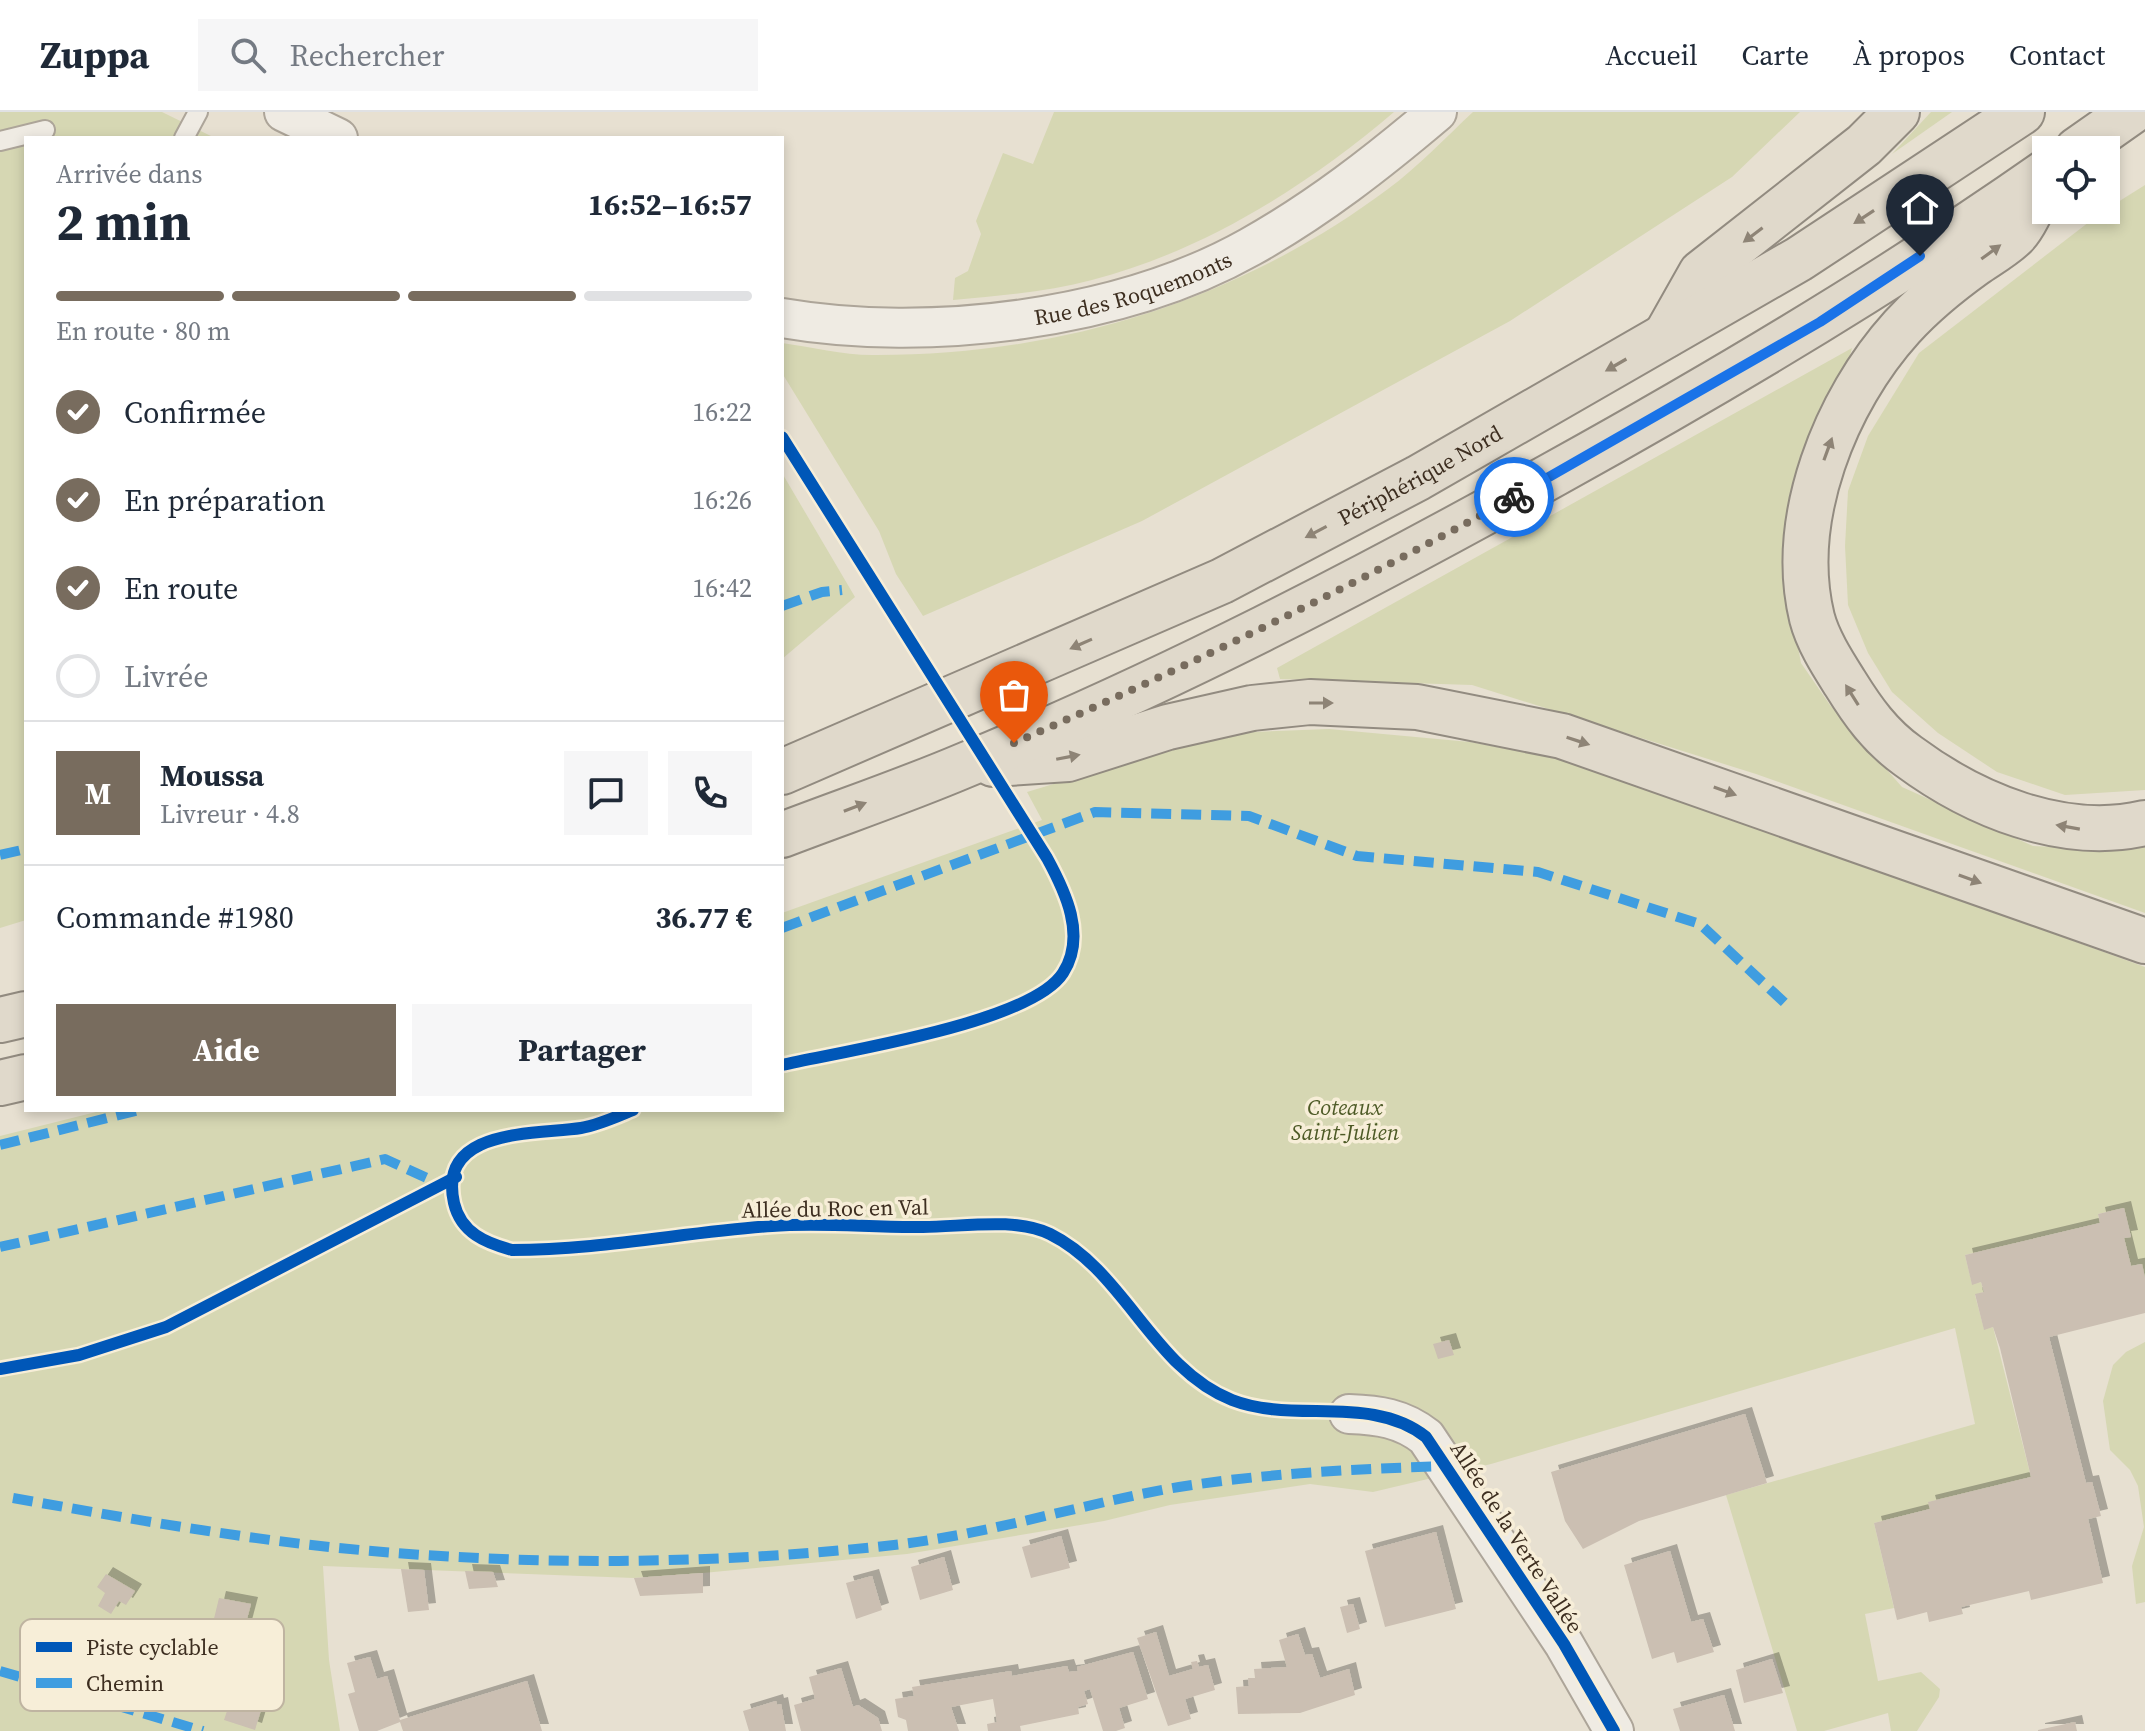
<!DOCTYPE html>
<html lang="fr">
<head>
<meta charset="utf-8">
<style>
  :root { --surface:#fff; --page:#f6f6f7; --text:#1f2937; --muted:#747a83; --line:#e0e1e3; --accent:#786c5e }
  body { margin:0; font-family:"Source Serif 4",serif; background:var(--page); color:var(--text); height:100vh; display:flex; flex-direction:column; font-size:30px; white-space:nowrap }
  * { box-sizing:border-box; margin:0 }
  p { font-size:26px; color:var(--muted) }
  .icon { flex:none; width:44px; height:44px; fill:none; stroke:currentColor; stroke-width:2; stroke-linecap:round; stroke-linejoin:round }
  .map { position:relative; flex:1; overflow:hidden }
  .panel { position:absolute; left:24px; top:24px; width:760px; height:976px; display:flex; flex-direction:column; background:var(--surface); border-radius:0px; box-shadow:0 4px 12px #0003 }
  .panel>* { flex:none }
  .buttons { position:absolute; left:2032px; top:24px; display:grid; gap:16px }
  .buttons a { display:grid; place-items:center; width:88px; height:88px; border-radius:0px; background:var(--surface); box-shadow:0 4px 12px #0003; font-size:40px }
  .pin { position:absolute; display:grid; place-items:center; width:68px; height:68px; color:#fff; margin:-82px -34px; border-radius:50% 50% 50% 0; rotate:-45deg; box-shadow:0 0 8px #0007 }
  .pin .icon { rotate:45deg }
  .courier { position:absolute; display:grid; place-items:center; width:80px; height:80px; margin:-40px; border:6px solid #1a73e8; border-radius:50%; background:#fff; color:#222; box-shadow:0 2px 10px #0007 }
  .head em { font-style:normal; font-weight:700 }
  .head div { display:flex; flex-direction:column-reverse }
  .head { display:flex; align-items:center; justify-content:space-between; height:136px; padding:0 32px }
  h1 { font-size:52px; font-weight:700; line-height:60px }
  .bar { display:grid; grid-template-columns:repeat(4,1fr); gap:12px 8px; align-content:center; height:96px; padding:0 32px }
  .bar i { height:10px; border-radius:6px; background:var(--line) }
  .bar .current { background:var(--accent) }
  .bar p { grid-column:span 4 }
  .line { display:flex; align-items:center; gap:20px; padding:0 32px; border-top:2px solid var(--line) }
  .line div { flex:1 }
  .round { display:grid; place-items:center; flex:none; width:84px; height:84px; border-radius:0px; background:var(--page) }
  ol { padding:0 32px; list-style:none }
  li { display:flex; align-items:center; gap:24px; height:88px }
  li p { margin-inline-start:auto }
  li .icon { padding:8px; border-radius:50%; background:var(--accent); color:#fff; stroke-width:4 }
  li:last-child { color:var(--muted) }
  li i { width:44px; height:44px; border:4px solid var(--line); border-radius:50% }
  .action { display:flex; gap:16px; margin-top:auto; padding:16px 32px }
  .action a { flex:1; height:92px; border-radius:0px; background:var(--accent); color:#fff; font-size:32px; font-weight:700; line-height:92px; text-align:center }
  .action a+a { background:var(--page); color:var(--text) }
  header { display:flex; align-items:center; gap:48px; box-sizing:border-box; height:112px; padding:0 40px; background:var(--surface); border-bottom:2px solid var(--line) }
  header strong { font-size:38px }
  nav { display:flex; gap:44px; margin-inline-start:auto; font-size:28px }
  .search { width:560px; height:72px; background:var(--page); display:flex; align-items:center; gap:20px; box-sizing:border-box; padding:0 28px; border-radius:0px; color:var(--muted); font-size:30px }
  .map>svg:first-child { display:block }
  .green { fill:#d6d7b3 }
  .building { fill:#cbbfb2; filter:url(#shadow) }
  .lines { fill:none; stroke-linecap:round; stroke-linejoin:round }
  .service-casing { stroke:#ada599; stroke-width:22 }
  .minor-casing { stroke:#ada599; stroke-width:42 }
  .trunk-casing { stroke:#928b80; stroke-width:48 }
  .service { stroke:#efebe3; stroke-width:18 }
  .minor { stroke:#efebe3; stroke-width:38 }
  .trunk { stroke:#e0d9cb; stroke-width:44 }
  .quiet { stroke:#3f9de0; stroke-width:10; stroke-dasharray:20 10; stroke-linecap:butt }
  .cycleway-casing { stroke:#f7eed8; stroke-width:17 }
  .cycleway { stroke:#0057b8; stroke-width:12 }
  .oneway { fill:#8e8476 }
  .done { stroke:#786c5e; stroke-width:8; stroke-dasharray:0 14.4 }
  .route { stroke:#1a73e8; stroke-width:10 }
  .labels { text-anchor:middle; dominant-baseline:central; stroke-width:7; stroke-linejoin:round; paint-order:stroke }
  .street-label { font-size:22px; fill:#3d2e20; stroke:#f7eed8 }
  .park-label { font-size:22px; font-style:italic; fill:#4d5a26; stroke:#f7eed8 }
  .key { fill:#f7eed8; stroke:#bfb4a1; stroke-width:2 }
  .key-label { font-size:22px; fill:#3d2e20 }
</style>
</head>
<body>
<header>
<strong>Zuppa</strong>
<div class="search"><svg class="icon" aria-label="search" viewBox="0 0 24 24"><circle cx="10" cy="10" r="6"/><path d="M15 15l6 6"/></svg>Rechercher</div>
<nav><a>Accueil</a><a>Carte</a><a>À propos</a><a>Contact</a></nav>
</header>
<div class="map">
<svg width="2145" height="1619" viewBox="0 0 2145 1619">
  <defs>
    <filter id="shadow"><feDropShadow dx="7" dy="-7" stdDeviation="0" flood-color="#0004"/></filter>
  </defs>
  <rect width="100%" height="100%" fill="#e7e0d1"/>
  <g class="green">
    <path d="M 0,0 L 162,0 L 215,26 L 26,26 L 26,808 L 0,816 Z"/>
    <path d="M 1054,0 L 1394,0 C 1307,74 1204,139 1092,168 C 1047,180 999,184 953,188 L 955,166 L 968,159 L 981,122 L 976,109 L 1003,41 L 1033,52 Z"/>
    <path d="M 1473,0 L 1800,0 L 1732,65 L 1510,209 L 1142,409 L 923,504 L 896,462 L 879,419 L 782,261 L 782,231 C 811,235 843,243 872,243 C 1059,244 1238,189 1388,77 C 1418,55 1445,26 1473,0 Z"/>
    <path d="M 1931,0 L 1952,0 L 1892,42 Z"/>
    <path d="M 2145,73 L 2145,678 L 2065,683 L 1997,660 L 1938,621 L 1892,580 L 1868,541 L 1848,493 L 1845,434 L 1848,379 L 1868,324 L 1919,241 L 2102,100 Z"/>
    <path d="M 1852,236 L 1788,482 L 1801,551 L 1830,593 L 1902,675 L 2033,734 L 2114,738 L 2145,732 L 2145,801 L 1756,662 L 1472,573 L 1280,567 L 1277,556 Z"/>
    <path d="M 782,361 L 855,485 L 782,547 Z"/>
    <path d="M 1329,617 L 1470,630 L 1550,645 L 1642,671 L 2145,855 L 2145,1166 L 2141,1152 L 2131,1154 L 2124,1126 L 2131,1125 L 2124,1096 L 2098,1102 L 2100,1111 L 1965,1143 L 1972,1172 L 1981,1170 L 1984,1180 L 1975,1183 L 1984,1217 L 1993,1215 L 2031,1365 L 1929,1390 L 1930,1397 L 1874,1411 L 1894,1496 L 1865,1502 L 1878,1569 L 1921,1560 L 1940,1577 L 1939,1585 L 1917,1619 L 1891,1619 L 1888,1601 L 1824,1619 L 1797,1619 L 1726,1383 L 1975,1312 L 1955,1216 L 1491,1352 L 1373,1380 L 1310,1372 L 1170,1393 L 1104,1409 L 907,1442 L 703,1461 L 634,1466 L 323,1454 L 329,1548 L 340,1619 L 0,1619 L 0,1024 L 104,998 L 782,998 L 782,801 L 1042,708 L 1027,680 L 1186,632 L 1253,620 Z"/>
    <path d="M 2145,1230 L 2145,1490 L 2136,1492 L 2132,1454 L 2144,1415 L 2138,1374 L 2130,1358 L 2110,1338 L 2103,1289 L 2113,1253 L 2126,1240 Z"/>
  </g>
  <g class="building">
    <path d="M 2124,1096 L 2131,1125 L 2124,1126 L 2131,1154 L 2142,1152 L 2145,1166 L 2145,1201 L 2049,1225 L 2086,1371 L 2092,1370 L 2101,1404 L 2088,1407 L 2103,1471 L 2031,1488 L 2029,1479 L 1961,1495 L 1963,1502 L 1929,1510 L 1927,1500 L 1897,1508 L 1874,1411 L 1930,1397 L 1928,1390 L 2031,1365 L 2000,1236 L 1993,1215 L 1984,1218 L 1975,1182 L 1984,1180 L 1981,1170 L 1972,1173 L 1965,1143 L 2100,1111 L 2098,1102 Z"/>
    <path d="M 1449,1228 L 1454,1243 L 1438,1247 L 1433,1232 Z"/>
    <path d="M 1745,1302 L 1767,1371 L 1639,1409 L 1583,1437 L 1565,1409 L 1551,1360 Z"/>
    <path d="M 1436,1420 L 1456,1497 L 1385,1515 L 1365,1439 Z"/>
    <path d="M 1061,1424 L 1070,1456 L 1031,1466 L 1022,1435 Z"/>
    <path d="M 1670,1439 L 1691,1510 L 1703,1507 L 1714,1540 L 1677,1551 L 1674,1540 L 1652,1547 L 1624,1453 Z"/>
    <path d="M 944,1445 L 953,1478 L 920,1488 L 911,1455 Z"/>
    <path d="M 401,1457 L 424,1458 L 429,1498 L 408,1500 Z"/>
    <path d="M 465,1459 L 493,1460 L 498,1475 L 469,1477 Z"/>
    <path d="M 703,1461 L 703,1481 L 640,1484 L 634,1466 Z"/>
    <path d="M 106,1462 L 135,1479 L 126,1493 L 119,1489 L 111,1502 L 98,1494 L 105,1481 L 97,1475 Z"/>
    <path d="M 872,1464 L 882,1498 L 856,1507 L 846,1471 Z"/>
    <path d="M 219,1486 L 251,1492 L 242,1526 L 211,1519 Z"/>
    <path d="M 1353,1492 L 1360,1517 L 1347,1521 L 1340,1495 Z"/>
    <path d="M 1156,1520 L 1169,1564 L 1193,1557 L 1191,1550 L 1197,1549 L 1199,1555 L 1208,1553 L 1215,1578 L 1185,1587 L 1191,1607 L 1168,1614 L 1137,1526 Z"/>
    <path d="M 1298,1522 L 1305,1543 L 1312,1542 L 1320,1566 L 1349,1557 L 1355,1583 L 1300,1601 L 1238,1602 L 1236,1575 L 1249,1574 L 1248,1566 L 1255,1566 L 1254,1557 L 1287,1555 L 1279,1528 Z"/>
    <path d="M 1133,1540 L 1148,1587 L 1119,1596 L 1125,1616 L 1116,1619 L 1103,1619 L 1090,1577 L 1084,1579 L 1088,1592 L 1078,1595 L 1079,1602 L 1020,1614 L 1021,1619 L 988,1619 L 987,1612 L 997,1610 L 993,1587 L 951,1595 L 959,1619 L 908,1619 L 906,1608 L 898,1605 L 895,1587 L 914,1584 L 912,1575 L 1011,1559 L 1012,1564 L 1067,1554 L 1069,1560 L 1078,1559 L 1077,1555 Z"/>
    <path d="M 370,1545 L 377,1567 L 387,1564 L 400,1608 L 527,1569 L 542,1619 L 403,1619 L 400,1610 L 377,1619 L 359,1619 L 348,1582 L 355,1580 L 347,1551 Z"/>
    <path d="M 1772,1547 L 1783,1581 L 1744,1591 L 1736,1558 Z"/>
    <path d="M 841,1556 L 853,1595 L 858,1593 L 878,1606 L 882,1619 L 801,1619 L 794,1593 L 815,1587 L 809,1565 Z"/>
    <path d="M 235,1575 L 265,1585 L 255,1618 L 224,1608 Z"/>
    <path d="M 1724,1583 L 1735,1619 L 1680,1619 L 1673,1597 Z"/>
    <path d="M 776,1589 L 777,1593 L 781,1592 L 786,1619 L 749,1619 L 743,1599 Z"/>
    <path d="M 2075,1610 L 2077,1619 L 2038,1619 L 2038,1618 Z"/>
  </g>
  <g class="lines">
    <defs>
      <g id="service">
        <path d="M 184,26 L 198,0"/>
        <path d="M 0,29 L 45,18"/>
      </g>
      <g id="minor">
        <path d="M 284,0 L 338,26"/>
        <path id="s1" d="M 782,206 C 928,231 1120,208 1250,135 C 1318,97 1378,50 1437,0"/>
        <path d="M 1349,1302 C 1378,1303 1402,1306 1426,1325 L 1564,1532 L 1614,1619"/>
      </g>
      <g id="trunk">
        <path d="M 2077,38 L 2131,0"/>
        <path d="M 2046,64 C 2037,82 2028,109 2015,123 C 2004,134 1988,143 1975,152 C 1950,170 1923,192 1902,215 C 1835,289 1788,407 1812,506 C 1818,529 1833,552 1845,571 C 1863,600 1880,624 1908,644 C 1974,693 2063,730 2145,711"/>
        <path d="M 1666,223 L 1701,161 L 1864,33 L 1897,0"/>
        <path d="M 993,652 L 1068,647 L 1168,615 L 1252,596 L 1310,590 L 1417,595 L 1562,624 L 2145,829"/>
        <path id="s2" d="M 782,660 L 1222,469 L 1418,366 L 1799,147 L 2022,0"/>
        <path d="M 782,723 C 842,700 904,679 963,654 C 1167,570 1364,468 1556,361 C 1724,268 1889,170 2046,60"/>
        <path d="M 0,908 L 26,902"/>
        <path d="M 0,971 L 26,965"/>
      </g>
    </defs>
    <use href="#service" class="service-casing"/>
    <use href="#minor" class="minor-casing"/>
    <use href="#trunk" class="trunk-casing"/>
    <use href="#service" class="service"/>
    <use href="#minor" class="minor"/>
    <use href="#trunk" class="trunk"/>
    <g class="quiet">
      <path d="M 782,494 L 822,480 L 842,478"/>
      <path d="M 0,743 L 26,737"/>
      <path d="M 782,816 L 1095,700 L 1249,704 L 1357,744 L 1538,760 L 1700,812 L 1786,892"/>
      <path d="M 0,1033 L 139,998"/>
      <path d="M 0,1135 L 385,1047 L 440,1072"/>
      <path d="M 13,1386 C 132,1407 252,1429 372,1439 C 544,1454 723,1452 894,1433 C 991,1422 1084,1391 1179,1375 C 1268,1361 1357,1357 1447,1354"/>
      <path d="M 0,1559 L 203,1619"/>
    </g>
    <defs>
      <g id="cycleway">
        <path d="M 782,325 L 1047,746 C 1065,779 1087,824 1063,861 C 1031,911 843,939 782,953"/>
        <path d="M 633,998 C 616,1005 599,1013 581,1016 C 536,1023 437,1015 454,1091 C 461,1121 486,1131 512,1138 C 599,1138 686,1120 772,1114 C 823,1110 873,1116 923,1115 C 962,1115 1015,1105 1050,1122 C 1125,1159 1153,1257 1232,1288 C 1293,1312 1372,1282 1426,1325 L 1564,1532 L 1614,1619"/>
        <path d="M 0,1257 L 79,1243 L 166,1215 L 456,1065"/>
      </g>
    </defs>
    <use href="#cycleway" class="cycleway-casing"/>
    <use href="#cycleway" class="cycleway"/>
  </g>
  <defs><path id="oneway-solid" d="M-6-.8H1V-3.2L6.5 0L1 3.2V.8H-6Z" transform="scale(2)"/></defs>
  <g class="oneway">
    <use href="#oneway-solid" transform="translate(1864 105) rotate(147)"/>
    <use href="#oneway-solid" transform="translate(1753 123) rotate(143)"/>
    <use href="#oneway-solid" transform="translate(1991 140) rotate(-36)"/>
    <use href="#oneway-solid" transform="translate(1616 253) rotate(150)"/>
    <use href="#oneway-solid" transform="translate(1828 337) rotate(-70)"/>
    <use href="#oneway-solid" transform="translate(1316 420) rotate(152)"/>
    <use href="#oneway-solid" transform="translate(1081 532) rotate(156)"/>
    <use href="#oneway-solid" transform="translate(1852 583) rotate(-122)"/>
    <use href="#oneway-solid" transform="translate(1321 591)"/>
    <use href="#oneway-solid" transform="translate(1578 629) rotate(18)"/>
    <use href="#oneway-solid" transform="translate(1068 645) rotate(-11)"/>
    <use href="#oneway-solid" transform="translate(1725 679) rotate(20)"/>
    <use href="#oneway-solid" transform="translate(855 695) rotate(-21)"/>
    <use href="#oneway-solid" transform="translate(2068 715) rotate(-170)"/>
    <use href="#oneway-solid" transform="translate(1970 767) rotate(20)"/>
  </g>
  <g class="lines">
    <path class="done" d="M 1014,631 C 1184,556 1352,475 1514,385"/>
    <path class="route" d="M 1514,385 L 1820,210 L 1920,144"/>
  </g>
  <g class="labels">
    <g class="street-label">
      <text stroke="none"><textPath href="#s1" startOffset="356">Rue des Roquemonts</textPath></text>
      <text stroke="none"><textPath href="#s2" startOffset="704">Périphérique Nord</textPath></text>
      <text transform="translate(835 1096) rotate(-1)">Allée du Roc en Val</text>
      <text transform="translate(1517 1425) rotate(57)">Allée de la Verte Vallée</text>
    </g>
    <g class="park-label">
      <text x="1345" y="995">Coteaux<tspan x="1345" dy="25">Saint-Julien</tspan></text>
    </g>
  </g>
  <rect x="20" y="1507" width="264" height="92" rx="12" class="key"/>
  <rect x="36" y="1530" width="36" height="10" fill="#0057b8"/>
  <rect x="36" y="1566" width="36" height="10" fill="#3f9de0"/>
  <g class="key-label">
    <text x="86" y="1543">Piste cyclable</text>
    <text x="86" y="1579">Chemin</text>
  </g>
</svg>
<div class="buttons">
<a><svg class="icon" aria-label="locate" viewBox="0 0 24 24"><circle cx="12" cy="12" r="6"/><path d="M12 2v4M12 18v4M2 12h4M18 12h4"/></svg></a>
</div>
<div class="pin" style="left:1014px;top:631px;background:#ea580c"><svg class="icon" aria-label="bag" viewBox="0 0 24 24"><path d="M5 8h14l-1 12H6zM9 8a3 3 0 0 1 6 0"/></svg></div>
<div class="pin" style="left:1920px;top:144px;background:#1f2937"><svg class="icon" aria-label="home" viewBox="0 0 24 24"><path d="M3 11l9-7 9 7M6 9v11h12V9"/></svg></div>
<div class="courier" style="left:1514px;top:385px"><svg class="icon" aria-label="bike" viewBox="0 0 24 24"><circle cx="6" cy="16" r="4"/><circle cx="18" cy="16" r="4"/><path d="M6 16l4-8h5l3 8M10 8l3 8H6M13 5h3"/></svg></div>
<section class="panel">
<div class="head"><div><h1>2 min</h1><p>Arrivée dans</p></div><em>16:52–16:57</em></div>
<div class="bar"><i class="current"></i><i class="current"></i><i class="current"></i><i></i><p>En route · 80 m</p></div>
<ol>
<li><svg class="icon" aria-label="check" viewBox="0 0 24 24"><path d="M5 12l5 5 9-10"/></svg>Confirmée<p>16:22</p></li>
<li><svg class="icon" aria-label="check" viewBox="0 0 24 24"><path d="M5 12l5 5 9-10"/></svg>En préparation<p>16:26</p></li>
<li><svg class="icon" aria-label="check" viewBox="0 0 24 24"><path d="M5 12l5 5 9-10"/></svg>En route<p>16:42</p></li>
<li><i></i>Livrée</li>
</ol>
<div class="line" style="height:144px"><b class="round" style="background:var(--accent);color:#fff">M</b><div><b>Moussa</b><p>Livreur · 4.8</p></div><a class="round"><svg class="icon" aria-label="chat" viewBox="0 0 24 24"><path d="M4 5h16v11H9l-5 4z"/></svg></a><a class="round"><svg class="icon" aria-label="phone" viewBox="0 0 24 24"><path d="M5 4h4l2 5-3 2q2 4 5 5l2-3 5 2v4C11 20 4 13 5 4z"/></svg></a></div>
<div class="line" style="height:104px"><div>Commande #1980</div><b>36.77 €</b></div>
<div class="action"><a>Aide</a><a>Partager</a></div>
</section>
</div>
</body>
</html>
